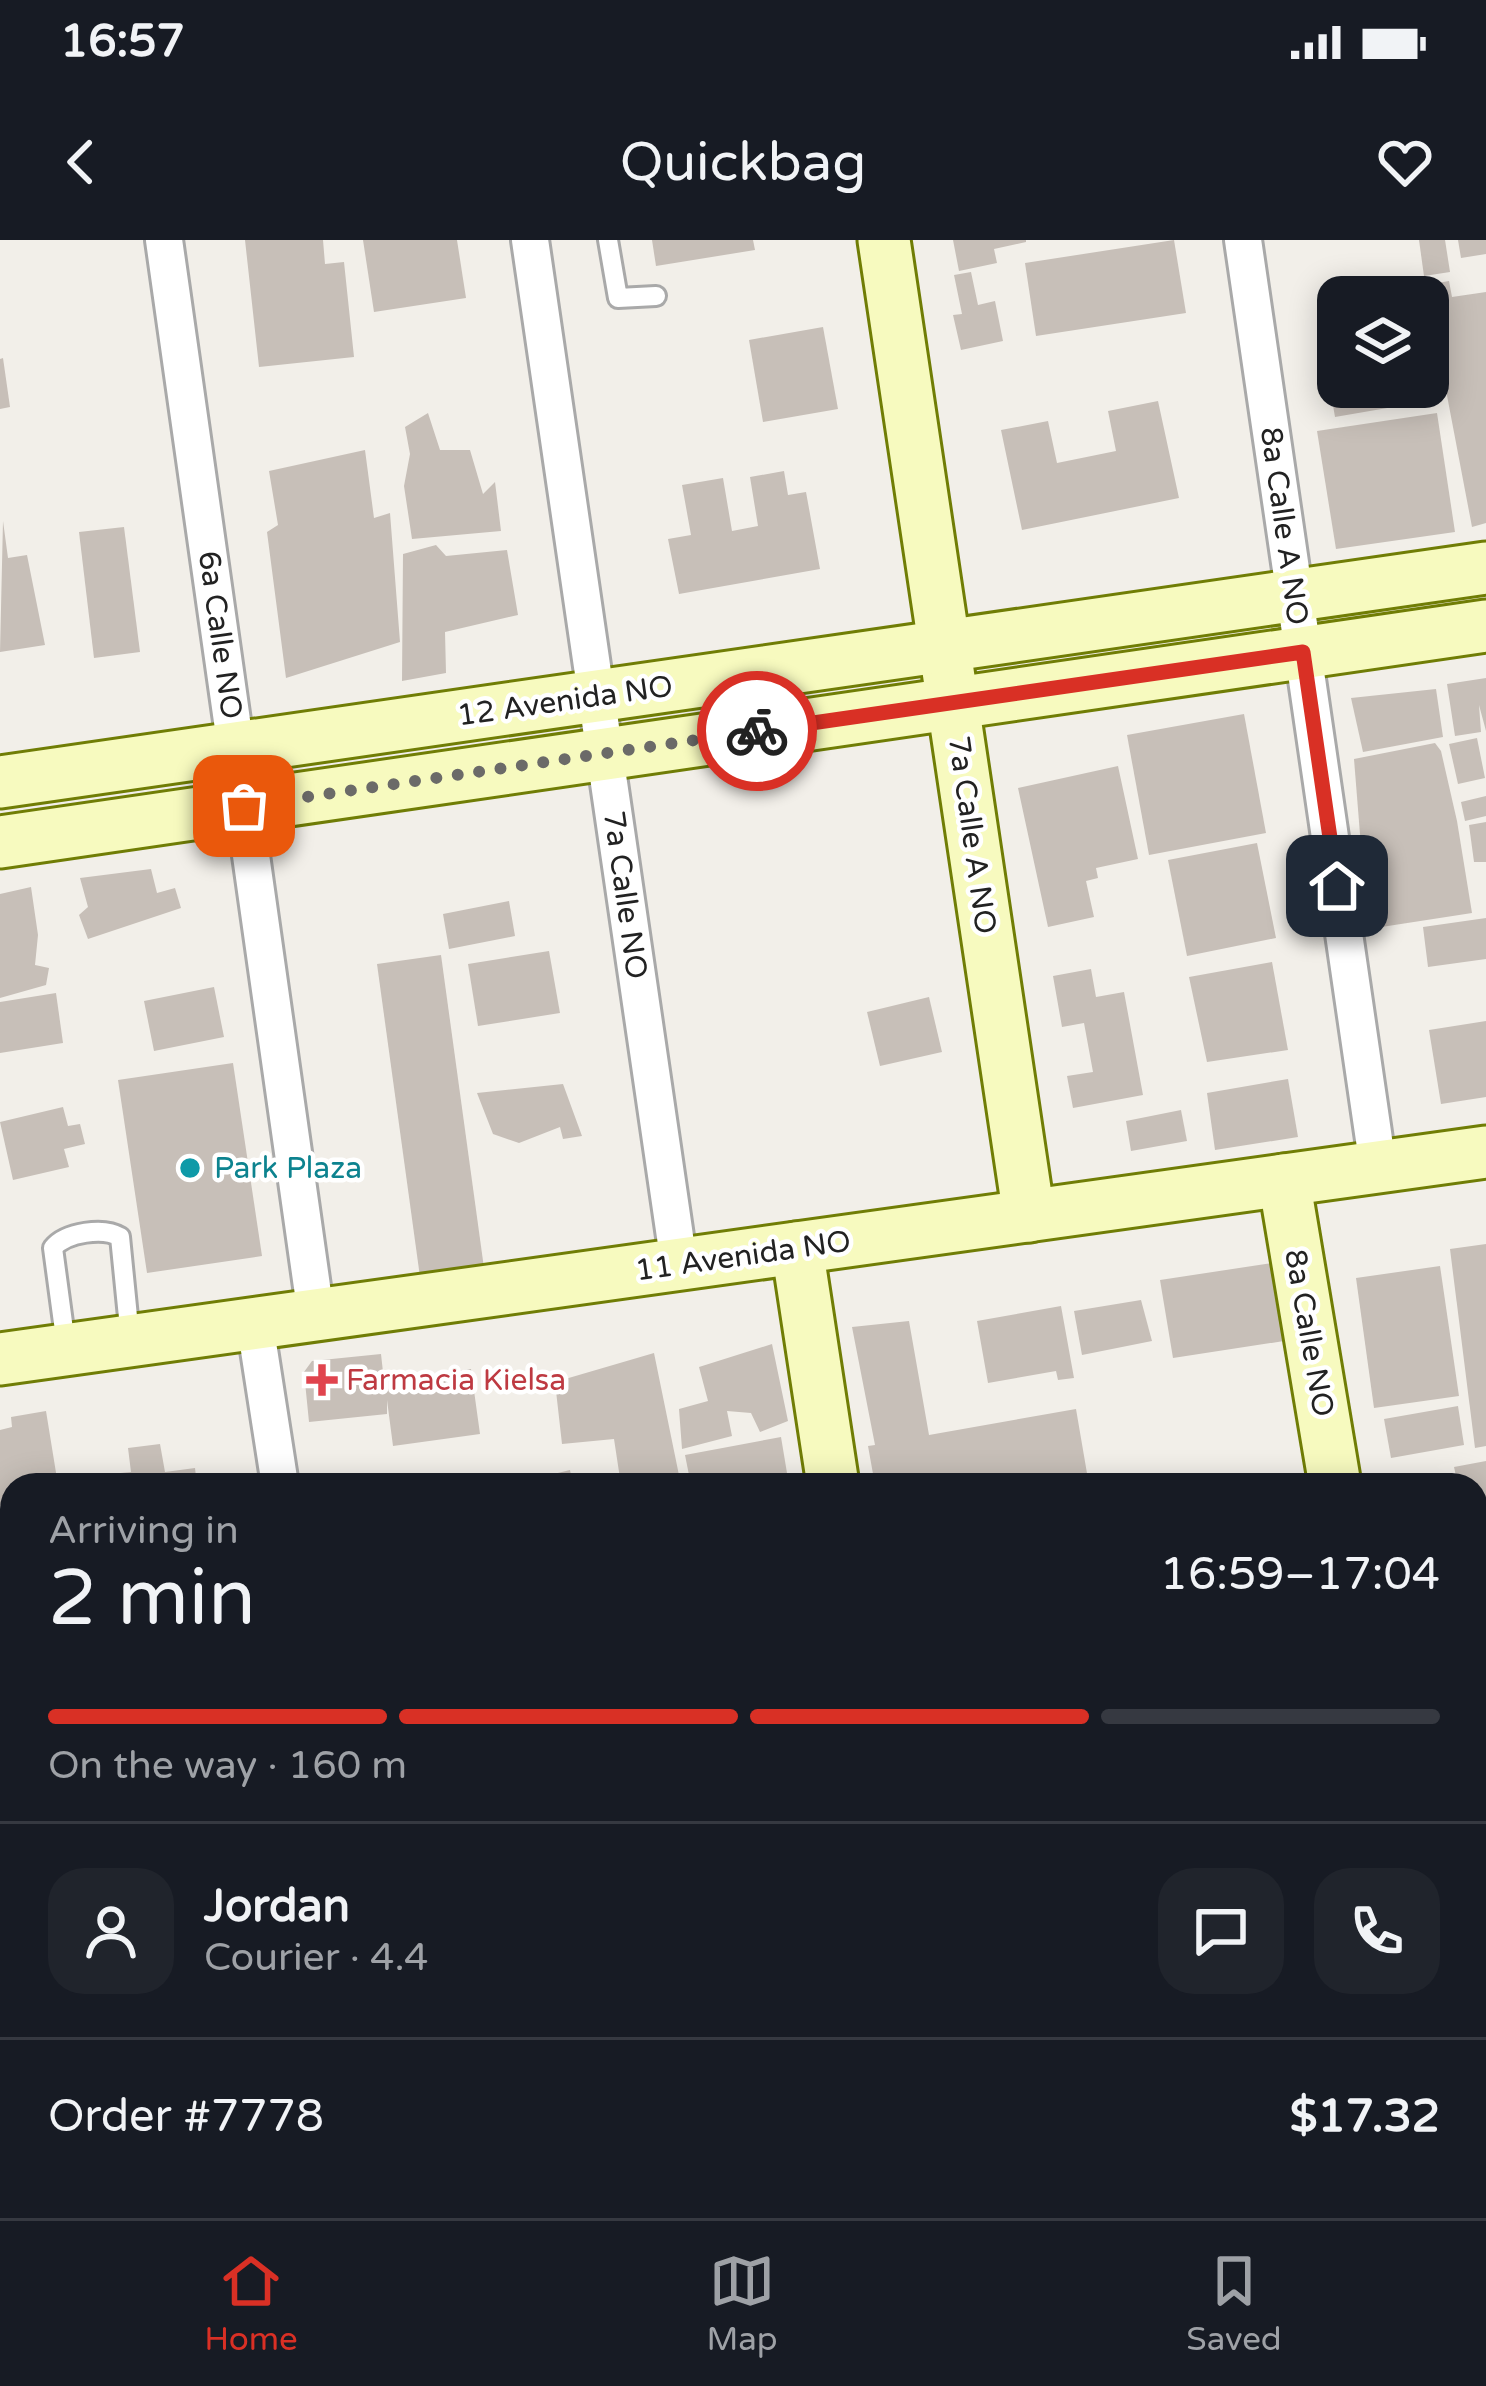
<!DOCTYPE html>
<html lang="en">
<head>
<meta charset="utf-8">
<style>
  :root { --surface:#171b24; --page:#20242c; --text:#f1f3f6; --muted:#9ea1a6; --line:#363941; --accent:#d93025 }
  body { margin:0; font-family:"Varela Round",sans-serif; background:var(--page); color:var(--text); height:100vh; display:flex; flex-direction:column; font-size:45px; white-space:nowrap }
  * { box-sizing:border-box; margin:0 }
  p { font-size:39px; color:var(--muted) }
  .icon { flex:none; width:66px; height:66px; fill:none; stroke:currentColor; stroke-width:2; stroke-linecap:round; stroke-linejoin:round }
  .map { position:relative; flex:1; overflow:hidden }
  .side { position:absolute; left:0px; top:1233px; width:1488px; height:747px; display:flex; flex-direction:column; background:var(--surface); border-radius:36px 36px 0 0; box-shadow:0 6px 30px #0003 }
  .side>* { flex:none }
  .tools { position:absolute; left:1317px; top:36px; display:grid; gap:24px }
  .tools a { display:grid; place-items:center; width:132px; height:132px; border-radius:24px; background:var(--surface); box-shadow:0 6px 30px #0003; font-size:60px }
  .pin { position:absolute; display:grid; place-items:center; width:102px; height:102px; color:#fff; margin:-51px; border-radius:24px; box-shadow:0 6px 18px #0006 }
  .courier { position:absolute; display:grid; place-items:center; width:120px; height:120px; margin:-60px; border:9px solid #d93025; border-radius:50%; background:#fff; color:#222; box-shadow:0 3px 15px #0007 }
  .summary em { font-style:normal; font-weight:600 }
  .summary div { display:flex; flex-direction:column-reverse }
  .summary { display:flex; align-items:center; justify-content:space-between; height:204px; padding:0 48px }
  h1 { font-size:78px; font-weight:600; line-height:90px }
  .bar { display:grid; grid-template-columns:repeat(4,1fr); gap:18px 12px; align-content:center; height:144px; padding:0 48px }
  .bar i { height:15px; border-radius:9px; background:var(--line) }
  .bar .on { background:var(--accent) }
  .bar p { grid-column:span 4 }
  .line { display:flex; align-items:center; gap:30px; padding:0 48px; border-top:3px solid var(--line) }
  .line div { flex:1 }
  .round { display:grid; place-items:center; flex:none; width:126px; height:126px; border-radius:36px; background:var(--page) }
  .status { display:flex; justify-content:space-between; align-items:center; height:84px; padding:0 60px; background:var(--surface); direction:ltr }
  .status svg { height:33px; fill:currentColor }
  header { display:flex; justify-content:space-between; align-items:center; height:156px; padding:0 48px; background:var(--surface); font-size:54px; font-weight:600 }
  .dock { display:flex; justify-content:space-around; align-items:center; height:168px; border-top:3px solid var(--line); background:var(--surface); font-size:33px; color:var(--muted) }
  .dock a { display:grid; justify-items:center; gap:6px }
  .dock .on { color:var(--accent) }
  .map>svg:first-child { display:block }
  .building { fill:#c7bfb8 }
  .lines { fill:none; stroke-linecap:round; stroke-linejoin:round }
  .lane-casing { stroke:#a9a9a9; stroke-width:24 }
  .street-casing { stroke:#a9a9a9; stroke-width:42 }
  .secondary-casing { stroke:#707d05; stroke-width:57 }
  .lane { stroke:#fff; stroke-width:18 }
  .street { stroke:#fff; stroke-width:36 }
  .secondary { stroke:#f7fabf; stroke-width:51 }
  .done { stroke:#6b6a68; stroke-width:12; stroke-dasharray:0 21.6 }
  .route { stroke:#d93025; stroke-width:15 }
  .culture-dot { fill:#0f9aa8; stroke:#fff; stroke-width:4.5 }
  .health-dot { fill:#e0444e; stroke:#fff; stroke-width:4.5 }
  .labels { text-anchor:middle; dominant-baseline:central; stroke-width:9; stroke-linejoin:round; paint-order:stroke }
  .street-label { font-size:30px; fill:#222; stroke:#fff }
  .culture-label { font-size:30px; fill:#0d838f; stroke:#fff; text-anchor:start }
  .health-label { font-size:30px; fill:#be3a42; stroke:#fff; text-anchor:start }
</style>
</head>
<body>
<div class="status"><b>16:57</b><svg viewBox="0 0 49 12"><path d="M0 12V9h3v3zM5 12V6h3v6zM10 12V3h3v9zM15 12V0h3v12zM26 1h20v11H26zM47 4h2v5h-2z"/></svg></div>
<header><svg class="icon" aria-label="back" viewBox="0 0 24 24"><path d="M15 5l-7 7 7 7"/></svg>Quickbag<svg class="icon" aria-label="heart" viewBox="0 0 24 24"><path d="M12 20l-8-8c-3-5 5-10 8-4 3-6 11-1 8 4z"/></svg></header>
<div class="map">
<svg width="1486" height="1978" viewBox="0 0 1486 1978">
  <rect width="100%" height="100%" fill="#f2efe9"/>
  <g class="building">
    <path d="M 245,0 L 323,0 L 325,24 L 344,22 L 354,117 L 259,127 Z"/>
    <path d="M 363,0 L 457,0 L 466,58 L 374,72 Z"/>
    <path d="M 652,0 L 753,0 L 755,10 L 656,26 Z"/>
    <path d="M 953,0 L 1026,0 L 1026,2 L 994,9 L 997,23 L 959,31 Z"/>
    <path d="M 1174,0 L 1186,73 L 1036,96 L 1025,23 Z"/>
    <path d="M 1419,0 L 1445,0 L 1450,32 L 1424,36 Z"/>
    <path d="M 1458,0 L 1486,0 L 1486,14 L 1461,18 Z"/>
    <path d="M 971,32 L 978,65 L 995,61 L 1003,101 L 961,110 L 953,75 L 962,74 L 954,35 Z"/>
    <path d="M 1449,41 L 1452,57 L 1486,52 L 1486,283 L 1472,287 L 1426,45 Z"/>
    <path d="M 1418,47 L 1419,57 L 1360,57 L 1360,53 Z"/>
    <path d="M 1338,67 L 1338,147 L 1396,147 L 1399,166 L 1335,177 L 1317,71 Z"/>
    <path d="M 823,87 L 838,169 L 763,182 L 749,100 Z"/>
    <path d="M 3,118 L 10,167 L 0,169 L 0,119 Z"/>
    <path d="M 1158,161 L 1179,258 L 1022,290 L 1001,190 L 1048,181 L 1057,223 L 1116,211 L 1108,171 Z"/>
    <path d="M 428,173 L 440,210 L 470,210 L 483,254 L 495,242 L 501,291 L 412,299 L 404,246 L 410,214 L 405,187 Z"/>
    <path d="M 1437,173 L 1455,292 L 1336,309 L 1317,191 Z"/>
    <path d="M 365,210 L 374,278 L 390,273 L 400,402 L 286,438 L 267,292 L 278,285 L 269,231 Z"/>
    <path d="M 784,231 L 788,255 L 806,252 L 820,329 L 679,354 L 668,299 L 691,295 L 682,245 L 723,238 L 732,291 L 758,286 L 750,237 Z"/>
    <path d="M 3,281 L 8,318 L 27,315 L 45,405 L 0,412 Z"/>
    <path d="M 124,287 L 140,412 L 94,418 L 79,292 Z"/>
    <path d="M 436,305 L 446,316 L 507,310 L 518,375 L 445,392 L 446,433 L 402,441 L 403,314 Z"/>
    <path d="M 1486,438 L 1486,491 L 1479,465 L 1481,492 L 1455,496 L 1447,444 Z"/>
    <path d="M 1436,449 L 1443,497 L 1363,512 L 1351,458 Z"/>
    <path d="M 1244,474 L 1266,593 L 1149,615 L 1127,495 Z"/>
    <path d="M 1477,498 L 1485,538 L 1458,544 L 1449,504 Z"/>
    <path d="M 1435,503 L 1441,511 L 1457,581 L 1472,673 L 1375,688 L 1360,594 L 1354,519 Z"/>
    <path d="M 1118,526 L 1138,619 L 1096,628 L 1098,638 L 1086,641 L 1094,677 L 1048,687 L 1018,548 Z"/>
    <path d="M 1486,556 L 1486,576 L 1465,581 L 1461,562 Z"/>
    <path d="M 1486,582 L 1486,622 L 1474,622 L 1469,585 Z"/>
    <path d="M 1257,603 L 1276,698 L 1187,716 L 1168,620 Z"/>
    <path d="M 151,629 L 157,653 L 175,648 L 181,668 L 88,699 L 79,675 L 88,667 L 80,638 Z"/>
    <path d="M 31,647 L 38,695 L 35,725 L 49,728 L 46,745 L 0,758 L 0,654 Z"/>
    <path d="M 509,661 L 515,696 L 449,709 L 443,674 Z"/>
    <path d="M 1486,678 L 1486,719 L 1428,727 L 1423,687 Z"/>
    <path d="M 549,711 L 560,773 L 478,786 L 468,724 Z"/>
    <path d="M 441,715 L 484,1028 L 420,1037 L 377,724 Z"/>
    <path d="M 1272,722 L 1288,810 L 1207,822 L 1189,737 Z"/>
    <path d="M 1091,729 L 1096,757 L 1124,752 L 1143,855 L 1073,868 L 1067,836 L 1093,832 L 1084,783 L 1062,787 L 1053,736 Z"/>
    <path d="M 214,747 L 224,797 L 154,811 L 144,761 Z"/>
    <path d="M 56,753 L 63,803 L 0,813 L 0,762 Z"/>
    <path d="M 929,757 L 942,812 L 880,826 L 867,772 Z"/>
    <path d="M 1486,781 L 1486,857 L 1441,864 L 1429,790 Z"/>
    <path d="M 233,823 L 262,1016 L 147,1033 L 118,840 Z"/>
    <path d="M 1288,839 L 1298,897 L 1215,910 L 1207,853 Z"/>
    <path d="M 563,844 L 582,896 L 563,899 L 560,887 L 519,903 L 493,894 L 477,853 Z"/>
    <path d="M 63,867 L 68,886 L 80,884 L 85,904 L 64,909 L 69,927 L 13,940 L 0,882 Z"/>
    <path d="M 1181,870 L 1187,901 L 1131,911 L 1126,881 Z"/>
    <path d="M 1486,1004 L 1486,1206 L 1475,1208 L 1450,1009 Z"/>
    <path d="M 1272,1023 L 1284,1101 L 1173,1118 L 1160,1040 Z"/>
    <path d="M 1440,1026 L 1459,1156 L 1374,1168 L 1356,1038 Z"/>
    <path d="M 1141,1060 L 1152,1101 L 1082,1115 L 1074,1071 Z"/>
    <path d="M 1061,1066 L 1074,1138 L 1058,1140 L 1056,1131 L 988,1143 L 977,1081 Z"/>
    <path d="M 909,1081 L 929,1195 L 1076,1169 L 1089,1245 L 875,1245 L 868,1206 L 875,1205 L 852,1087 Z"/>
    <path d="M 772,1104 L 788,1181 L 760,1192 L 751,1173 L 727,1171 L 732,1196 L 682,1209 L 679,1169 L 708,1161 L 699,1127 Z"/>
    <path d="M 654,1113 L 681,1245 L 621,1245 L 614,1199 L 562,1204 L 555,1142 Z"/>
    <path d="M 381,1114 L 384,1141 L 471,1129 L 480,1194 L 393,1206 L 387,1160 L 387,1174 L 309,1182 L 304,1132 L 312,1121 Z"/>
    <path d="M 1458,1166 L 1464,1205 L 1391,1218 L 1384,1179 Z"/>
    <path d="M 46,1171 L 58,1245 L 12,1245 L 12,1262 L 0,1265 L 0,1190 L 12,1187 L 11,1177 Z"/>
    <path d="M 781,1197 L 789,1245 L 691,1245 L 685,1215 Z"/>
    <path d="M 160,1204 L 165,1232 L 195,1228 L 197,1245 L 81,1245 L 79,1237 L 131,1232 L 128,1208 Z"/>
    <path d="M 1486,1221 L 1486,1311 L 1476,1313 L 1476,1245 L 1458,1245 L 1454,1227 Z"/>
    <path d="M 570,1230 L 573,1245 L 517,1245 L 517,1243 Z"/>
    <path d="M 1486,1315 L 1486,1382 L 1476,1384 L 1476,1316 Z"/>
    <path d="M 12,1321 L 12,1376 L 0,1379 L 0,1323 Z"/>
    <path d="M 1486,1592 L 1486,1667 L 1476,1669 L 1476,1593 Z"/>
    <path d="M 1486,1673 L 1486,1772 L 1476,1773 L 1476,1674 Z"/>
    <path d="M 12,1734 L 12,1824 L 0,1826 L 0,1735 Z"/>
    <path d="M 12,1837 L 12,1902 L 0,1905 L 0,1840 Z"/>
    <path d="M 12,1924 L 12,1968 L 62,1968 L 63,1978 L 0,1978 L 0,1927 Z"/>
    <path d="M 163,1968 L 245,1968 L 247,1978 L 165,1978 Z"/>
    <path d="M 561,1968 L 581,1968 L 583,1978 L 519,1978 Z"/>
    <path d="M 608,1968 L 703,1968 L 705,1978 L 610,1978 Z"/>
    <path d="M 759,1968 L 909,1968 L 911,1978 L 760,1978 Z"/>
    <path d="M 1007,1968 L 1061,1968 L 1063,1978 L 1009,1978 Z"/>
    <path d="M 1245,1968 L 1314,1968 L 1317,1978 L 1248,1978 Z"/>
    <path d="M 1335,1968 L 1407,1968 L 1407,1971 L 1337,1978 Z"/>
  </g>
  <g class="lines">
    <defs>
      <g id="lane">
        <path d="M 608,0 L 618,58 L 656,56"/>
        <path d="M 66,1105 L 53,1008 C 66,992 104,987 120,997 L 130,1097"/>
      </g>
      <g id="street">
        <path d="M 164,0 L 316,1075"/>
        <path d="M 530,0 L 679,1024"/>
        <path d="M 1243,0 L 1378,927"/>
        <path d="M 255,1084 L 280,1245"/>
        <path d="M 1476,1519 L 1486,1518"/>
        <path d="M 0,1697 L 12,1695"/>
        <path d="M 391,1968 L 393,1978"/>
      </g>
      <g id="secondary">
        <path d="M 884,0 L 1029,976"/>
        <path d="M 0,542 L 1486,328"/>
        <path d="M 0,602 L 1486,386"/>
        <path d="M 1284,940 L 1335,1245"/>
        <path d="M 797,1008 L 833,1245"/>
        <path d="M 0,1119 L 1486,912"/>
        <path d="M 948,1968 L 950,1978"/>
        <path d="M 1457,1968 L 1458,1978"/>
      </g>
    </defs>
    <use href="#lane" class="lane-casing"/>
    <use href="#street" class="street-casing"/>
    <use href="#secondary" class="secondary-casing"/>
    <use href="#lane" class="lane"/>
    <use href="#street" class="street"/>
    <use href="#secondary" class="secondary"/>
  </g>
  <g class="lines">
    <path class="done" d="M 244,566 L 757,491"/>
    <path class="route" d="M 757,491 L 1303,412 L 1337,646"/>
  </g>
  <circle class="culture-dot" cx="190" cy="928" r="12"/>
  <path class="health-dot" d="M316 1122h12v12h12v12h-12v12h-12v-12h-12v-12h12z"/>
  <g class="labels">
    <g class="street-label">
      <text transform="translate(1284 286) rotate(82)">8a Calle A NO</text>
      <text transform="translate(220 395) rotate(82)">6a Calle NO</text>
      <text transform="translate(565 461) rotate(-8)">12 Avenida NO</text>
      <text transform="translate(972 595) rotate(82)">7a Calle A NO</text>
      <text transform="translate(625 655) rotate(82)">7a Calle NO</text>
      <text transform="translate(743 1016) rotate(-8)">11 Avenida NO</text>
      <text transform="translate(1309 1093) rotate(80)">8a Calle NO</text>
    </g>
    <g class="culture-label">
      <text x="214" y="928">Park Plaza</text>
    </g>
    <g class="health-label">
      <text x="346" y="1140">Farmacia Kielsa</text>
    </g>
  </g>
</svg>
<div class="tools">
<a><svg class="icon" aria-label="layers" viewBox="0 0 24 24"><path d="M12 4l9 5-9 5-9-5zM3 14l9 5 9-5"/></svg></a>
</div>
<div class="pin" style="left:244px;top:566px;background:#ea580c"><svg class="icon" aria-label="bag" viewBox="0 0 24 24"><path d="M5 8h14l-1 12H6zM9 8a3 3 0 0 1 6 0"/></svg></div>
<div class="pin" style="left:1337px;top:646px;background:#1f2937"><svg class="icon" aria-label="home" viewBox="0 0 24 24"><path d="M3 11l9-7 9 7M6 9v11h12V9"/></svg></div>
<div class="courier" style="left:757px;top:491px"><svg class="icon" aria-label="bike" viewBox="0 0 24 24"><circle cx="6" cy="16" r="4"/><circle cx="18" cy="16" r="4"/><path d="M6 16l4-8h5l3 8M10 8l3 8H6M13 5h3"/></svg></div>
<section class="side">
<div class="summary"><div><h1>2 min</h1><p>Arriving in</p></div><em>16:59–17:04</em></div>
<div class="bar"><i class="on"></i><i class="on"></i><i class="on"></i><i></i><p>On the way · 160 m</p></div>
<div class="line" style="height:216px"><a class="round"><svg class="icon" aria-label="person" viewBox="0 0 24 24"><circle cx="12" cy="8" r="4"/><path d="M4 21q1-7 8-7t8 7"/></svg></a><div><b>Jordan</b><p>Courier · 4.4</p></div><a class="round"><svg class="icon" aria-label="chat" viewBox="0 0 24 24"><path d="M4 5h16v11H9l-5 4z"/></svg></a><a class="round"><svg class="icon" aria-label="phone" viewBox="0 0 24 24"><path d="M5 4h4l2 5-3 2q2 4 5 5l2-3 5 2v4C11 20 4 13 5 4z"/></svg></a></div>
<div class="line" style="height:156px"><div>Order #7778</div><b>$17.32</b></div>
</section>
</div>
<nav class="dock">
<a class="on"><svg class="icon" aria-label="home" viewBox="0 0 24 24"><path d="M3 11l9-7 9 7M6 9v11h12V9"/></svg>Home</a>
<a><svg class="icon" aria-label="map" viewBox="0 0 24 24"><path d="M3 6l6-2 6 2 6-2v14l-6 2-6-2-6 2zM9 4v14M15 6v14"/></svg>Map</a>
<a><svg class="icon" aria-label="saved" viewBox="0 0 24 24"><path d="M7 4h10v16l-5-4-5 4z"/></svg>Saved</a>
</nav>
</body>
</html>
